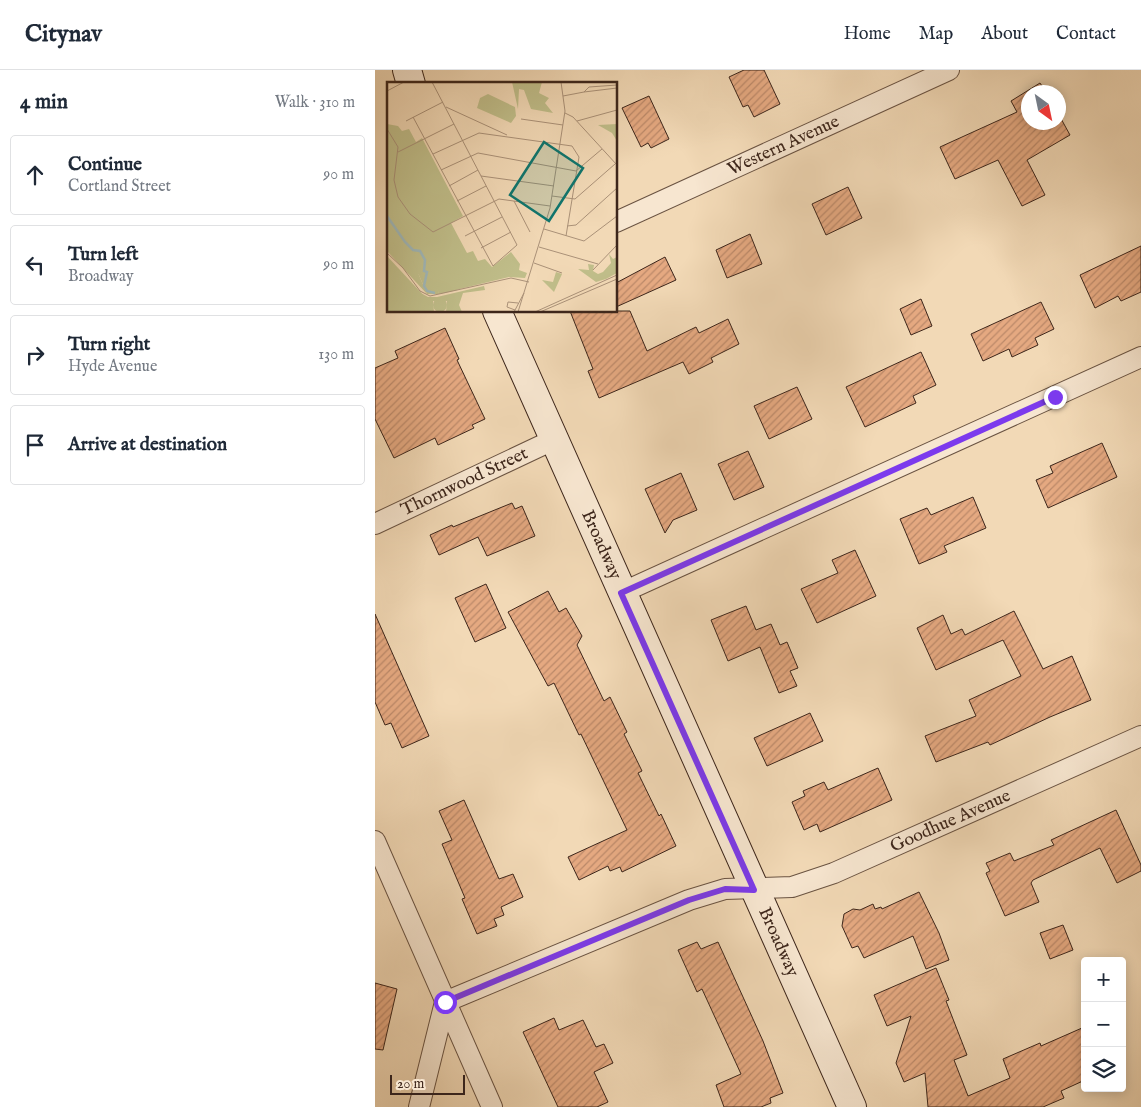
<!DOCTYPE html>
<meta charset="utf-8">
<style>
:root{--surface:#fff;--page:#f6f6f7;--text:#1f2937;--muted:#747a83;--line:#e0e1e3}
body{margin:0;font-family:"IM FELL English",serif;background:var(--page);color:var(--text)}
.controls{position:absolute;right:15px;bottom:15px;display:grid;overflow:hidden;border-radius:5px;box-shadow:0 2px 12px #0003}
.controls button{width:45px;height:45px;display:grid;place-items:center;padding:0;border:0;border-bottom:1px solid var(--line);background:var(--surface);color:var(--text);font:25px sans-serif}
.compass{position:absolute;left:646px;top:15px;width:45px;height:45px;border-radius:50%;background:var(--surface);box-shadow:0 2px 12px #0003;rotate:147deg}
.scale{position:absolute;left:15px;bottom:12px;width:75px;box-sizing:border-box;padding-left:5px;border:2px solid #3d261b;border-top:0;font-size:14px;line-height:18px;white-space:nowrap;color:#3d261b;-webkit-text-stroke:4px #f7e6d0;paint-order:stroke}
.stop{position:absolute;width:15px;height:15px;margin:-11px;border:4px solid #7c3aed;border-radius:50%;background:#fff}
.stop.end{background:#7c3aed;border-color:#fff;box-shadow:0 1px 5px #0008}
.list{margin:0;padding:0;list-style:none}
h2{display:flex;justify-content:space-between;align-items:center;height:65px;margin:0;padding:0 20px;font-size:21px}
h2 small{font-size:16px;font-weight:400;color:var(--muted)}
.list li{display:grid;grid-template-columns:32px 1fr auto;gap:15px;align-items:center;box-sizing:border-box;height:80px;margin:0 10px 10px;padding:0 10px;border:1px solid var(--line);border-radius:5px}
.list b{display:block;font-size:19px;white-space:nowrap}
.list p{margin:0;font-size:16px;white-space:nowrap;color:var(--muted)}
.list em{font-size:16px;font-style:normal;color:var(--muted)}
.icon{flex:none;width:28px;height:28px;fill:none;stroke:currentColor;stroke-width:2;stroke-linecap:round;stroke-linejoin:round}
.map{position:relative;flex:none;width:766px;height:1037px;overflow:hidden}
header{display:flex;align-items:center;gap:30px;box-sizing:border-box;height:70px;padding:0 25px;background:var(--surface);border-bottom:1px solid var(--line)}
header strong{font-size:24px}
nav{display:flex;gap:28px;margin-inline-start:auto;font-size:18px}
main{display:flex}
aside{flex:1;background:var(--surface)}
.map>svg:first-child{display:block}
</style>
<header>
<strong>Citynav</strong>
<nav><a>Home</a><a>Map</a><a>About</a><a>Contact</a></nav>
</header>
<main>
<aside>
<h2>4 min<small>Walk · 310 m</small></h2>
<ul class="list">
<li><svg class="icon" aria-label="ahead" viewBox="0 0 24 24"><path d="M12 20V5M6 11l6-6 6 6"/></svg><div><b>Continue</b><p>Cortland Street</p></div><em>90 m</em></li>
<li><svg class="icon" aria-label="left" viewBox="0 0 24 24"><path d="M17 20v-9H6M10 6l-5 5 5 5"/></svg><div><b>Turn left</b><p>Broadway</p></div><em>90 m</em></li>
<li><svg class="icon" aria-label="right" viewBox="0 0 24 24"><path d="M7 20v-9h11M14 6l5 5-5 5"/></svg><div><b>Turn right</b><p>Hyde Avenue</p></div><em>130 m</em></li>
<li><svg class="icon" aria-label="arrive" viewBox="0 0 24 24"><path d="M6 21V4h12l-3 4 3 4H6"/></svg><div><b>Arrive at destination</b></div></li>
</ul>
</aside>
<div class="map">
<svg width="766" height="1037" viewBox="0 0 766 1037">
<defs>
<pattern id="building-hatch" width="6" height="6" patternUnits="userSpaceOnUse" patternTransform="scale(1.25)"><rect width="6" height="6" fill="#e5a981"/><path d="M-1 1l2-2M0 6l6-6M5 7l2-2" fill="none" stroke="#bb8969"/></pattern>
</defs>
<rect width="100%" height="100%" fill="#f2d9b6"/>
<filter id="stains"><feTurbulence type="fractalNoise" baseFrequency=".004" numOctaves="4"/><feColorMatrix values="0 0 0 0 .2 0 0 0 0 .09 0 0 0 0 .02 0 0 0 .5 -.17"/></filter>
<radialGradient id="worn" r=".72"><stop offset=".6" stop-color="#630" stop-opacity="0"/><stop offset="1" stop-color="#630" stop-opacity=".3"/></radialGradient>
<g fill="url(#building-hatch)" stroke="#3d261b">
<path d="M369,0H389L405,34L379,47L373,35L368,37L354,7Z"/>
<path d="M665,13L671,22H654V52H684V45L695,65L652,90L670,125L647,136L623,90L580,109L565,77L642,42L636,31Z"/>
<path d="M274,26L294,69L276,78L273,73L266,77L247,38Z"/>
<path d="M473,117L487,148L451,165L437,134Z"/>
<path d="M375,164L387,194L352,208L341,180Z"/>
<path d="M766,176V222L746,231L743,226L720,238L705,205Z"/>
<path d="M290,187L301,210L241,237V213Z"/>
<path d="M546,229L557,256L536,265L525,239Z"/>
<path d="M666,232L679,259L660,268L663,275L637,287L634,279L608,291L596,264Z"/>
<path d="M195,241H255L272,281L321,257L324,263L353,249L364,274L336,288L338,292L314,304L308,292L224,328L213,301L218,299Z"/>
<path d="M70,258L84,289L82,290L110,349L97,355L99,358L63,375L60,368L19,388L0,349V298L23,288L20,281Z"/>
<path d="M546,282L561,315L538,326L541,333L490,357L471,317Z"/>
<path d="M422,317L437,349L394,369L379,336Z"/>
<path d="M727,373L742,407L673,438L661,410L678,403L675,396Z"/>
<path d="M373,381L389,417L359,430L343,394Z"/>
<path d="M306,403L322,440L298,450L290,463L270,419Z"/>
<path d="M598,427L611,458L569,476L572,482L544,494L525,449L552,438L556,445Z"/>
<path d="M137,433L140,439L147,436L160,466L112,486L103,467L64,485L55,465L77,455L78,457Z"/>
<path d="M480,480L501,526L442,553L426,519L463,503L457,490Z"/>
<path d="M111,514L131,558L100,572L80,528Z"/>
<path d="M173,521L184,542L191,538L207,566L202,575L229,631L235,627L252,662L249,664L267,701L263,703L284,746L286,744L301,776L247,802L245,797L235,801L233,796L204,810L193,787L252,760L206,664L204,665L179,613L173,616L133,542Z"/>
<path d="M371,536L381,560L396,554L405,575L412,572L423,598L415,601L422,616L404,623L385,577L353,591L336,550Z"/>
<path d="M639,541L668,599L697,586L716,630L675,647L615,675L613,672L561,692L550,666L601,646L594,630L646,606L628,570L561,600L542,558L568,545L576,564L587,559L590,565Z"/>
<path d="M0,544L54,666L27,678L16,653L10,655L0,632Z"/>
<path d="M435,643L448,671L392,696L379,668Z"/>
<path d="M503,698L517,730L445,762L442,754L429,760L417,732L430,726L428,721L449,712L453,720Z"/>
<path d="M89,730L124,809L138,804L148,827L126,837L129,845L119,849L122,856L102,864L87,829L90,828L67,774L77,770L64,741Z"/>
<path d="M741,740L766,795V801L742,813L725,778L658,810L656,813L664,832L630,846L611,803L615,801L611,793L635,783L639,791L679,775L676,770Z"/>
<path d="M544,822L564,863L574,890L551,899L538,866L489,888L483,876L477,878L467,856L469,844L478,839L485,840L498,834L500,839L506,837L507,839Z"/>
<path d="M688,855L698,880L675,889L665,863Z"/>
<path d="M322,872L326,879L343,872L388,971L408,1023L395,1028L396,1033L386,1037H349L341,1015L366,1004L327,919L322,922L303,880Z"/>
<path d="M561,898L574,930L571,931L592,985L579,990L593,1026L635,1008L628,989L665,973L666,976L707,958L710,963V1010L686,1021L689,1028L668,1037H553L550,1003L529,1012L521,993L536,946L512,956L499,925Z"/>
<path d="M0,913L22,919L8,980L0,979Z"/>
<path d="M179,948L184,960L208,950L221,977L229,974L238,993L219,1002L233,1032L222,1037H183L148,962Z"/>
</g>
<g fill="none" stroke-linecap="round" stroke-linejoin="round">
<g stroke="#6a5342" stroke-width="22">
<g id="street">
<path id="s1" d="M241,152L574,0"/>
<path id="s2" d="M0,454L178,370"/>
<path d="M246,523L766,287"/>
<path d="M0,771L117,1037"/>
<path id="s3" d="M44,1037L70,932L314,830L350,819L417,817L459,803L766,666"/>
</g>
</g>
<g stroke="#3d261b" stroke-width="30">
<g id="secondary">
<path d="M32,0L36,14"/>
<path id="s4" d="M122,241L477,1037"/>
</g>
</g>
<use href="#street" stroke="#f7e6d0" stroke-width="20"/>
<use href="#secondary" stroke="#f7e6d0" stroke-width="28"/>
</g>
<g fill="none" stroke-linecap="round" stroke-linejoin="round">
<path stroke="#7c3aed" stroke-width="6" d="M70,932L314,830L350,819L379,820L246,523L680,327"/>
</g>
<g text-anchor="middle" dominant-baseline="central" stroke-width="5" stroke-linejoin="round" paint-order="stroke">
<g font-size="18" fill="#3d261b" stroke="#f7e6d0">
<text stroke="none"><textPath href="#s1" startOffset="184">Western Avenue</textPath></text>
<text stroke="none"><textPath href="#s2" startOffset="99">Thornwood Street</textPath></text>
<text stroke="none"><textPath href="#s4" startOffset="256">Broadway</textPath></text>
<text stroke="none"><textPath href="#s3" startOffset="649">Goodhue Avenue</textPath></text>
<text stroke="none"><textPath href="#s4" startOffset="691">Broadway</textPath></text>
</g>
</g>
<g transform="translate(12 12)">
<rect width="230" height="230" fill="#f2d9b6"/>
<path d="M101,12L128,25L129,34L124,41L90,26L93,16ZM0,42L11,44L15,49L22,47L29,60L35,56L76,134L64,141L80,171L86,169L91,179L98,177L105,185L124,170L133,182L132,188L140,191L138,196L122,195L56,211L0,168Z" fill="#c0be8a"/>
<path d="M125,0H155L152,11L162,16L158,21L166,31L144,27L137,8L132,7L131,27ZM230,42V59L225,51L211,43ZM5,110L12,123L10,129L19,141L33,153L35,151L47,165H56L59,169H52L48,175L50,181H70L79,189L76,193L62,191L56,194L61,204L71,208L52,212L38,173L21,157L11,139L0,131V112ZM0,151L4,152L7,163L17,166L26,179L40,212L0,169ZM222,172L226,177L230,175V191L219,197L209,200L191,187L202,188L201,182L207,183L206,189L211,192L216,190L224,181ZM169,190L175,192L167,210L155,198L166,200ZM97,204L98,208L76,211L72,223L75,230H59L60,219H46L47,230H17L30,209L41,215H50Z" fill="#c0be8a"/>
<path d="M0,131L11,139L22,157L34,163L42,178L41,187L47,191L52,212H40L26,179L21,178L17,166L4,160V152L0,151ZM46 223a7 7 0 1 1 14 0a7 7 0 1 1-14 0Z" fill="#c0be8a"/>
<path d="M0,174L38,215L43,221L40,230H0Z" fill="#c0be8a"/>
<path fill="none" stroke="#9fb7b8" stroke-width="2.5" d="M0,134L18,160L26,168L33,169L38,178L37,189L40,190L37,204L40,209L48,211"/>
<path fill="none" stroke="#aa9178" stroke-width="1" d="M230,3L202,5L197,10L230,6M0,9L17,0M176,14L197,10M59,25L120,53M178,31L186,35L230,83M26,35L106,184L130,163L45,0M134,37L176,43M19,39L56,20M190,39L230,28M0,47L11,65L7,98L11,115L23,132L46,150L112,117L163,124M11,70L67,42M46,72L92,51L185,64L192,75L179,154M54,88L91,71L189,89L215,67M94,94L167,104M62,104L91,88M165,114L188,117L228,82M70,119L99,104M127,119L143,150M180,144L189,143L230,106M157,147L197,159L230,134M78,154L115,135M152,165L211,182M94,166L124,150M0,171L16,186L33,209L43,214L124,196L142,200M147,181L175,191M206,188L230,163M128,228L120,225L121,220L131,221M127,230L137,211M131,230L163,126L178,29L174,0M148,230L230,193M153,230L230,197"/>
<path fill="#0f766e" fill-opacity="0.15" stroke="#0f766e" stroke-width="2.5" d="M157,60L196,86L162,139L123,113Z"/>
<rect width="230" height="230" fill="none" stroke="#3d261b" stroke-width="2.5"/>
</g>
<rect width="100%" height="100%" filter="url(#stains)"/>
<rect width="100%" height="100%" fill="url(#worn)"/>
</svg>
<div class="controls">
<button>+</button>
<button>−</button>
<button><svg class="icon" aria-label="layers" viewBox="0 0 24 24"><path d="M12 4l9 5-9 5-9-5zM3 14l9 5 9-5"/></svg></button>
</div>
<svg class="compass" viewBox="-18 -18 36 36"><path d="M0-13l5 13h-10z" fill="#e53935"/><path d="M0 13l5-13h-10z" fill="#747a83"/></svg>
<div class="scale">20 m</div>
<div class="stop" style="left:70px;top:932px"></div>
<div class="stop end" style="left:680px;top:327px"></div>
</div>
</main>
